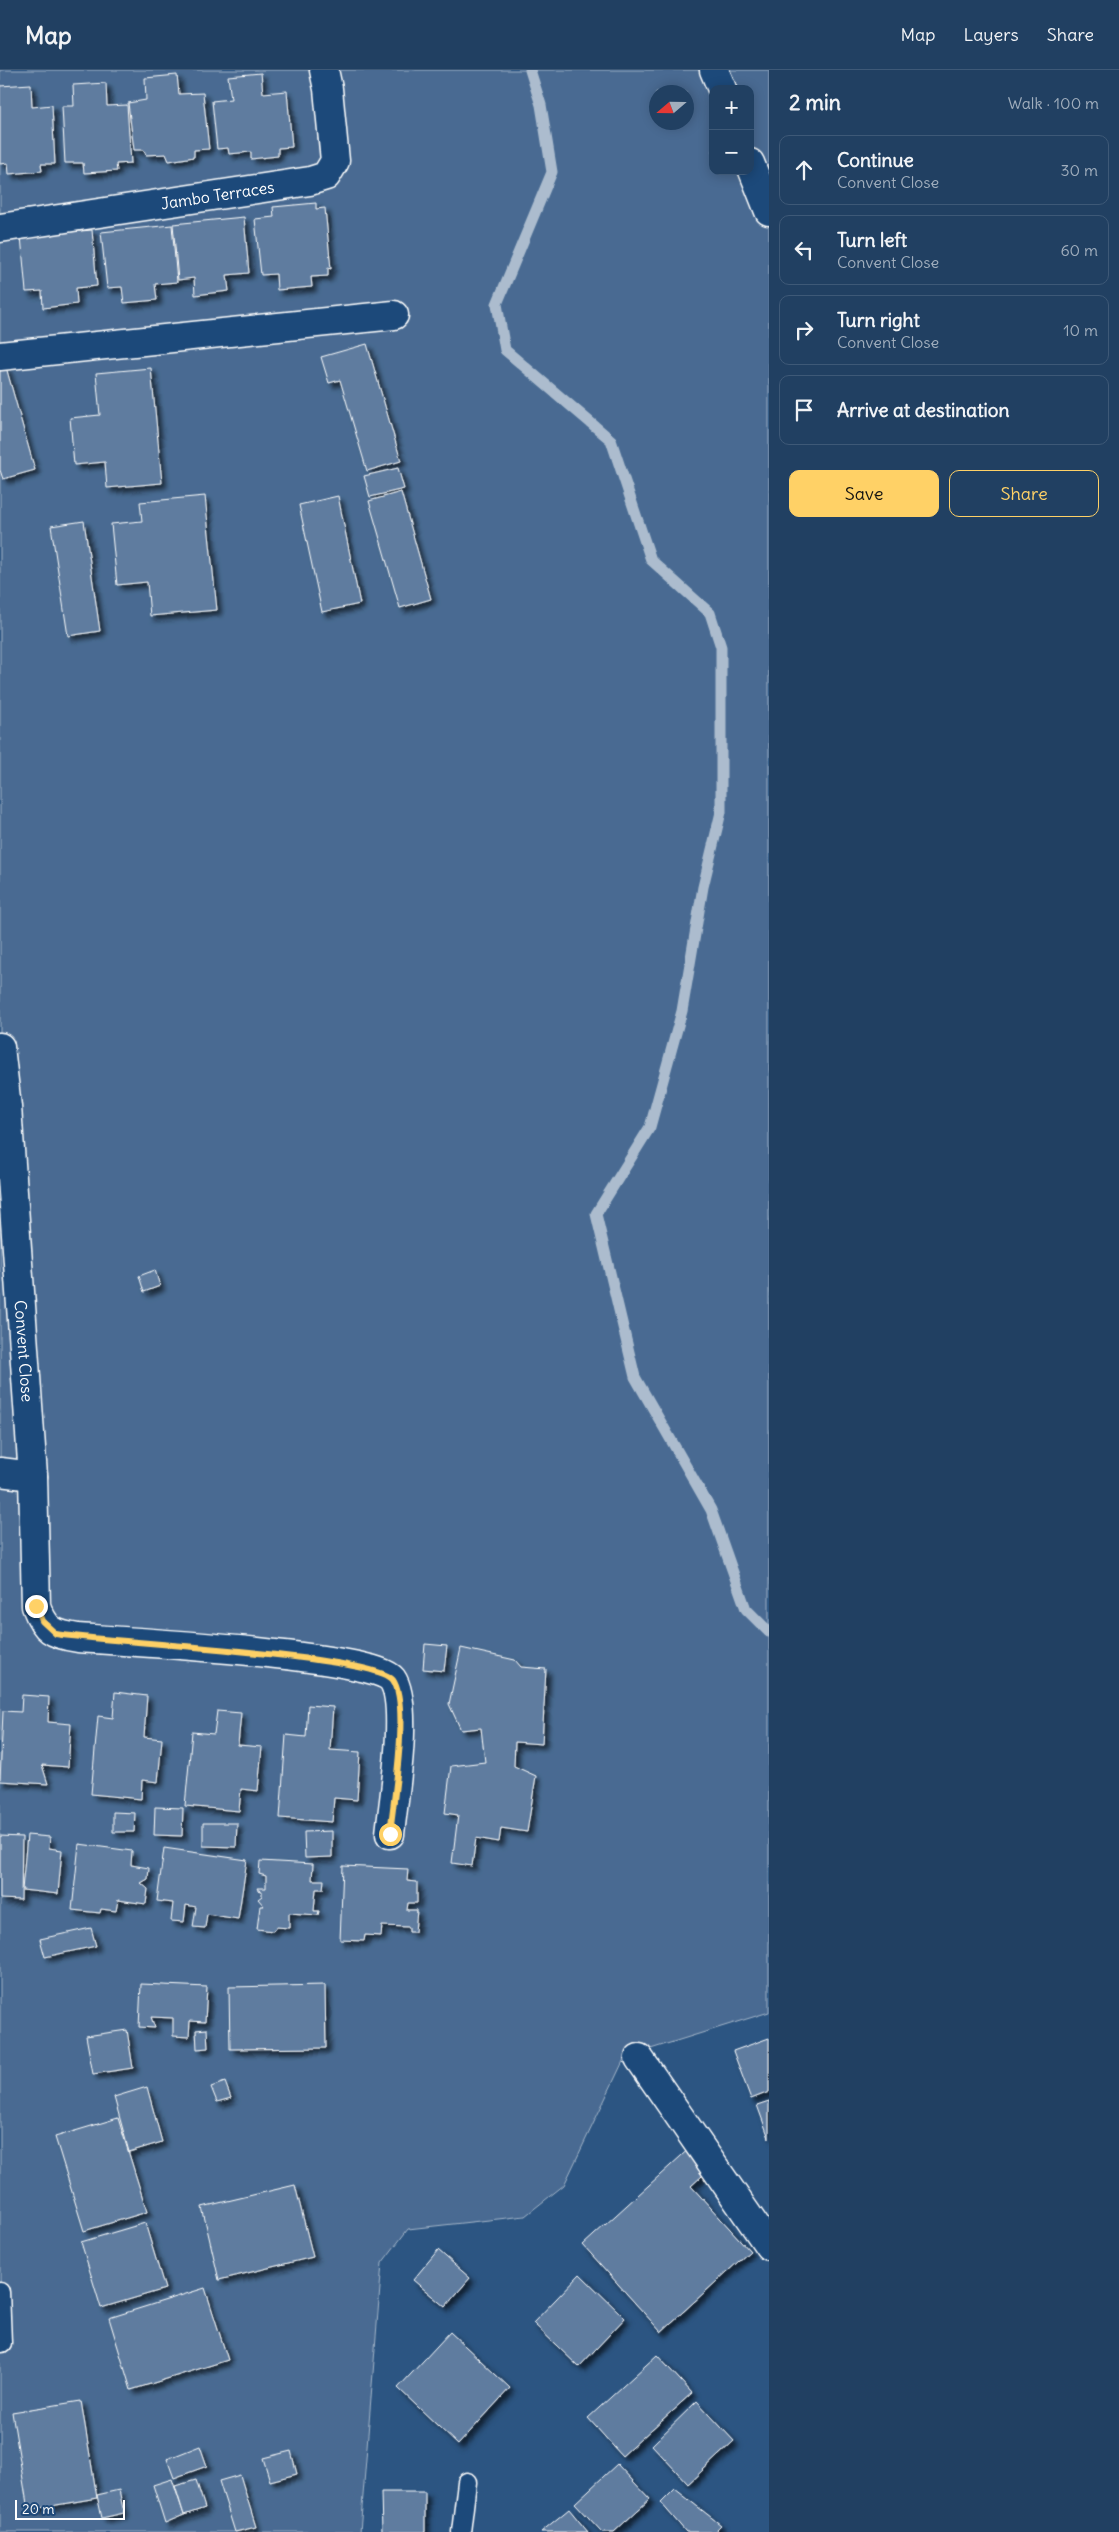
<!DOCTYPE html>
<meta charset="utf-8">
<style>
:root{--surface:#214062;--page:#294768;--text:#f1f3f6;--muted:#a2afbe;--line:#3e5977;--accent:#ffd166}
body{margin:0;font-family:Delius,sans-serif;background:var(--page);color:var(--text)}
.controls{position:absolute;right:15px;top:15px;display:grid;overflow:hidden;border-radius:10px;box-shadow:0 2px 12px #0003}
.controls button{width:45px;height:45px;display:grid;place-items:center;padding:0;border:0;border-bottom:1px solid var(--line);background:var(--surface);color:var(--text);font:25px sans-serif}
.compass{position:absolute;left:649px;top:15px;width:45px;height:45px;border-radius:50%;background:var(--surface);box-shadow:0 2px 12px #0003;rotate:250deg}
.scale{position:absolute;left:15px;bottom:12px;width:110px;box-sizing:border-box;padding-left:5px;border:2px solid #fff;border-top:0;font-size:14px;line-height:18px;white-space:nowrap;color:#fff;-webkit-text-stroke:4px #1f4a7a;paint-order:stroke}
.stop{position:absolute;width:15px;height:15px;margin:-11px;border:4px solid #ffd166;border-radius:50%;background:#fff}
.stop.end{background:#ffd166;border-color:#fff;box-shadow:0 1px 5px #0008}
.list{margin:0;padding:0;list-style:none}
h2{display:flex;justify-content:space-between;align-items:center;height:65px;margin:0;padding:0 20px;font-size:21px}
h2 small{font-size:16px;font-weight:400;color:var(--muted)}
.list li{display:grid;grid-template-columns:32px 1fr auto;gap:15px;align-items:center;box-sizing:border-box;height:70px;margin:0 10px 10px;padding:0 10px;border:1px solid var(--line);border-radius:10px}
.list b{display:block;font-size:19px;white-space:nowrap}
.list p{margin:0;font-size:16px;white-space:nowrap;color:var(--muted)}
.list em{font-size:16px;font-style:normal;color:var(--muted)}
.actions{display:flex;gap:10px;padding:15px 20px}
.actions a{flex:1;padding:11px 0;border:1px solid var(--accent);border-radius:10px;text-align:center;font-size:18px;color:var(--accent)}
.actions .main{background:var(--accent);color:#111}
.icon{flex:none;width:28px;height:28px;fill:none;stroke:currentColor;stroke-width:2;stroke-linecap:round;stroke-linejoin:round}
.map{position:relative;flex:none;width:769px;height:2462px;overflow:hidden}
header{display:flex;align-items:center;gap:30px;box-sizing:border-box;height:70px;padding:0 25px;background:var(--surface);border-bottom:1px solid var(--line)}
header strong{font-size:24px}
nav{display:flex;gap:28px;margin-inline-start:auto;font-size:18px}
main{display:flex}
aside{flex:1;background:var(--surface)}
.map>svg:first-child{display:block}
</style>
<header>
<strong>Map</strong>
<nav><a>Map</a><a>Layers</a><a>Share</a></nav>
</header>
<main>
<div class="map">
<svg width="769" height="2462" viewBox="0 0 769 2462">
<defs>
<filter id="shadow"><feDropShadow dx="4.5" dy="4.5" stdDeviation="2.5" flood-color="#0009"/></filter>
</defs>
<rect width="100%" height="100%" fill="#2c5582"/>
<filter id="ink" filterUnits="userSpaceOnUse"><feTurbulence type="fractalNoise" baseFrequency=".02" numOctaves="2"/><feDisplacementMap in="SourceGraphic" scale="10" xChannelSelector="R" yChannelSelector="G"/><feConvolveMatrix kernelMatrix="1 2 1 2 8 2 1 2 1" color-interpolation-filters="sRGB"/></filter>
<g filter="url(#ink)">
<path fill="#486b92" stroke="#a4b5c8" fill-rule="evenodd" d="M0,0H769V1942L625,1987L564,2115L525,2146L408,2159L382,2193L360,2462H0ZM713,19H750V101H713ZM656,22H686V52H656Z"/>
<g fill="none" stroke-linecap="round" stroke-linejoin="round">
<path stroke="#acbcce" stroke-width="11" d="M530,0L541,35L552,102L497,234L505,280L611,370L651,490L710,543L721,577V742L703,817L682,941L650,1057L596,1144L635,1307L711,1440L746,1539L769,1562"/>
</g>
<g fill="#5e7c9f" stroke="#fff" filter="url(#shadow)">
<path d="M261,3L263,23L287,21L292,77L278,78V86L251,89V82L229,84L228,78L217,79L212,31L231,29L228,6Z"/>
<path d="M177,5L179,24L203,23L209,79L194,80V87L169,91L166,84L146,85L144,80H134L128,33L146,30L145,8Z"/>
<path d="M106,13L107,36L127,35L131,93L116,94L117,101L84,103L83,93H65L62,36H74L73,15Z"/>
<path d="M31,14L32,37L52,35L55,94H41L42,101L9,104L8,93L0,94V16Z"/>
<path d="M316,133V139L325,138L331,199L328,198V206L311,207L312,217L277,220L276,204L261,205L255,149L274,147L273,137Z"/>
<path d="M244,147L249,203L227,205L229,221L195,225L194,208L178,210L173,154Z"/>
<path d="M172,155L177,212L155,214L157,230L124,233L122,217L107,218L101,162Z"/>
<path d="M92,160L97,216L76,218L77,234L43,238L42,221L26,222L21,166Z"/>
<path d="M367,274L401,391L367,401L340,310L329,313L321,287Z"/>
<path d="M6,297L35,400L3,409L0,400V299Z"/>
<path d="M151,298L162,413L107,418L105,392L74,395L70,348L100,345L96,303Z"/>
<path d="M398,398L404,419L370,427L364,406Z"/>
<path d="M401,422L431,529L400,538L369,431Z"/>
<path d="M205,426L217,540L150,546L147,512L117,515L111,454L142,451L140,432Z"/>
<path d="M338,426L360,534L322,542L299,435Z"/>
<path d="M84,451L100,561L68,566L51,456Z"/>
<path d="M155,1200L160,1216L144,1222L139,1206Z"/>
<path d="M425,1574L447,1576L444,1601L423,1599Z"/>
<path d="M461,1578L515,1590L521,1597L546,1599L542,1674L515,1672L514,1696L536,1706L527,1762L501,1758L499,1772L476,1768L472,1796L452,1793L458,1745L445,1743L451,1696L485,1692L481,1658L461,1660L449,1634Z"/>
<path d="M115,1622L147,1626L144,1667L162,1669L158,1712L142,1710L141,1729L91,1724L98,1646L113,1648Z"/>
<path d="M22,1625L49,1627L48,1652L71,1654L68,1697L42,1695L48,1714L0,1711L3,1641L21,1642Z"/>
<path d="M308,1635L333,1637L330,1680L360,1682L357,1730L334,1728L332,1752L280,1748L286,1665L306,1667Z"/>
<path d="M217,1641L241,1643L238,1675L262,1677L258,1721L241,1719L239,1741L185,1736L192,1662L214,1664Z"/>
<path d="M155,1737L183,1738L182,1766L154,1765Z"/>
<path d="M113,1742L135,1743L134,1762H113Z"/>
<path d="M203,1753H237L236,1777L203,1776Z"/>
<path d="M332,1761V1787L305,1788L304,1762Z"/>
<path d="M27,1765L50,1767L49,1778L62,1780L58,1824L22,1820Z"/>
<path d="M0,1766L22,1767L21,1830L0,1829Z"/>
<path d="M79,1774L132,1781L131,1795L149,1798L148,1809L141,1813L148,1819L146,1834L118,1830L116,1841L101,1839L100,1843L72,1840Z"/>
<path d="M164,1778L247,1790L238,1849L207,1844L205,1858L193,1857L196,1837L186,1835L184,1852L171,1851L173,1833L157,1831Z"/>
<path d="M260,1791L313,1794L312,1810H324L323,1819H316L314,1841H319L318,1845L289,1843V1858L276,1857L273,1861L257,1859L260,1836H264L258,1829L262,1826V1821L258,1820L257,1818H266V1806L259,1804Z"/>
<path d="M343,1796L408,1799L407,1811L417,1812V1833H408L407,1840H417L415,1862H409V1857L382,1856L381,1866L365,1865L364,1871L340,1870Z"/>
<path d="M91,1858L96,1876L45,1887L40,1869Z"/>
<path d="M141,1914L207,1917L205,1952L190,1951L189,1967L173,1966V1948L151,1947L155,1958L139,1957Z"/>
<path d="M325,1915L326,1978L230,1979L229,1917Z"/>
<path d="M207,1959L208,1978L197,1979L196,1960Z"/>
<path d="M127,1960L133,1998L93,2004L86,1966Z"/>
<path d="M769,1968V2022L751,2029L733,1981Z"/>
<path d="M225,2012L231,2028L217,2032L211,2017Z"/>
<path d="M147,2017L162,2072L129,2082L114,2027Z"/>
<path d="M769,2031V2068L757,2035Z"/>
<path d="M118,2048L147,2142L84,2161L55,2067Z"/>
<path d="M692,2076L712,2097L691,2116L750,2181L661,2262L583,2175Z"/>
<path d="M295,2115L313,2187L219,2210L202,2137Z"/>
<path d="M145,2153L165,2219L101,2238L81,2172Z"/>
<path d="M438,2180L470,2208L445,2237L413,2210Z"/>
<path d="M580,2204L625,2248L579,2297L533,2253Z"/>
<path d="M205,2218L228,2290L131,2320L109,2248Z"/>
<path d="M450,2262L510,2318L458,2375L398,2318Z"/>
<path d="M657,2285L692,2323L622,2386L588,2348Z"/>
<path d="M81,2331L97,2428L28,2440L12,2342Z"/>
<path d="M697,2331L734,2371L688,2414L652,2375Z"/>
<path d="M200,2376L207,2396L174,2408L167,2389Z"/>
<path d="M291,2381L297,2404L270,2411L263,2388Z"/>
<path d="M617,2394L650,2429L614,2462H602L575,2433Z"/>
<path d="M240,2405L256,2457L235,2462L219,2411Z"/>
<path d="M172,2409L184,2445L165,2453L153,2415Z"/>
<path d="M196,2410L205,2438L184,2445L175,2416Z"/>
<path d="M675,2419L721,2455L714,2462H686L661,2433Z"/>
<path d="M119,2420L124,2443L102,2448L97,2425Z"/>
<path d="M381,2422H425V2462H382Z"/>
<path d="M569,2439L588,2462H541Z"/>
</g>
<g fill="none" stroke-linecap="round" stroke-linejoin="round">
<g stroke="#fff" stroke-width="21">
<g id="lane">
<path d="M0,2222L2,2273"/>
<path d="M461,2462L467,2412"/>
</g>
</g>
<g stroke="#fff" stroke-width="31">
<g id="street">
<path d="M714,0L722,19"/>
<path d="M750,93L769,141"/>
<path id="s1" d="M0,158L310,111L326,106L335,91L328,19L324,0"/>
<path d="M0,286L394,245"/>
<path id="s2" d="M0,977L7,1037L33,1406L36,1536C45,1560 52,1564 78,1568C121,1571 374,1585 392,1609C410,1634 393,1732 390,1764"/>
<path d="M0,1402L33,1406"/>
<path d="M639,1988L769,2176"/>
</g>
</g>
<use href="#lane" stroke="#1f4a7a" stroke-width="18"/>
<use href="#street" stroke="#1f4a7a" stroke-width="28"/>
</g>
</g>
<g fill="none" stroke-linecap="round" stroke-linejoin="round" filter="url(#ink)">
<path stroke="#ffd166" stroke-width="6" d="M36,1536L42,1551L56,1564C103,1572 375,1585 393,1610C410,1634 393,1732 390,1764"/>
</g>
<g text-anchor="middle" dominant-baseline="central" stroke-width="4" stroke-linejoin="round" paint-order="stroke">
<g font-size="16" fill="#fff" stroke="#1f4a7a">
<text stroke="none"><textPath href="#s1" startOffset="220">Jambo Terraces</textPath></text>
<text stroke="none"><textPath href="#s2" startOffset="305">Convent Close</textPath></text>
</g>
</g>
</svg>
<div class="controls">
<button>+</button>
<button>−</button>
</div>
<svg class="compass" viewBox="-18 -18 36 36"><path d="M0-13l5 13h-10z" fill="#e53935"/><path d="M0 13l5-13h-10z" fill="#a2afbe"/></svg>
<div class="scale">20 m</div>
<div class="stop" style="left:390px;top:1764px"></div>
<div class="stop end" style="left:36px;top:1536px"></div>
</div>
<aside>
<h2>2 min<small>Walk · 100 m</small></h2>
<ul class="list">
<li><svg class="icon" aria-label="ahead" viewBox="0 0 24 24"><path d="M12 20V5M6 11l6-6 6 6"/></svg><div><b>Continue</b><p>Convent Close</p></div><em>30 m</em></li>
<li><svg class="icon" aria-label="left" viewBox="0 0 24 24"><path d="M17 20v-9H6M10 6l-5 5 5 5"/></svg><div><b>Turn left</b><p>Convent Close</p></div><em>60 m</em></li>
<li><svg class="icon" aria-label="right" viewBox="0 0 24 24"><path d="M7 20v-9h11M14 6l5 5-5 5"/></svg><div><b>Turn right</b><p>Convent Close</p></div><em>10 m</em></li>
<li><svg class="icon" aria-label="arrive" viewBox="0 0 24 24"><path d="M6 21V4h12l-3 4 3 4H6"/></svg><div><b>Arrive at destination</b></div></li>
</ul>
<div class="actions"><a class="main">Save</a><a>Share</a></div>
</aside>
</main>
